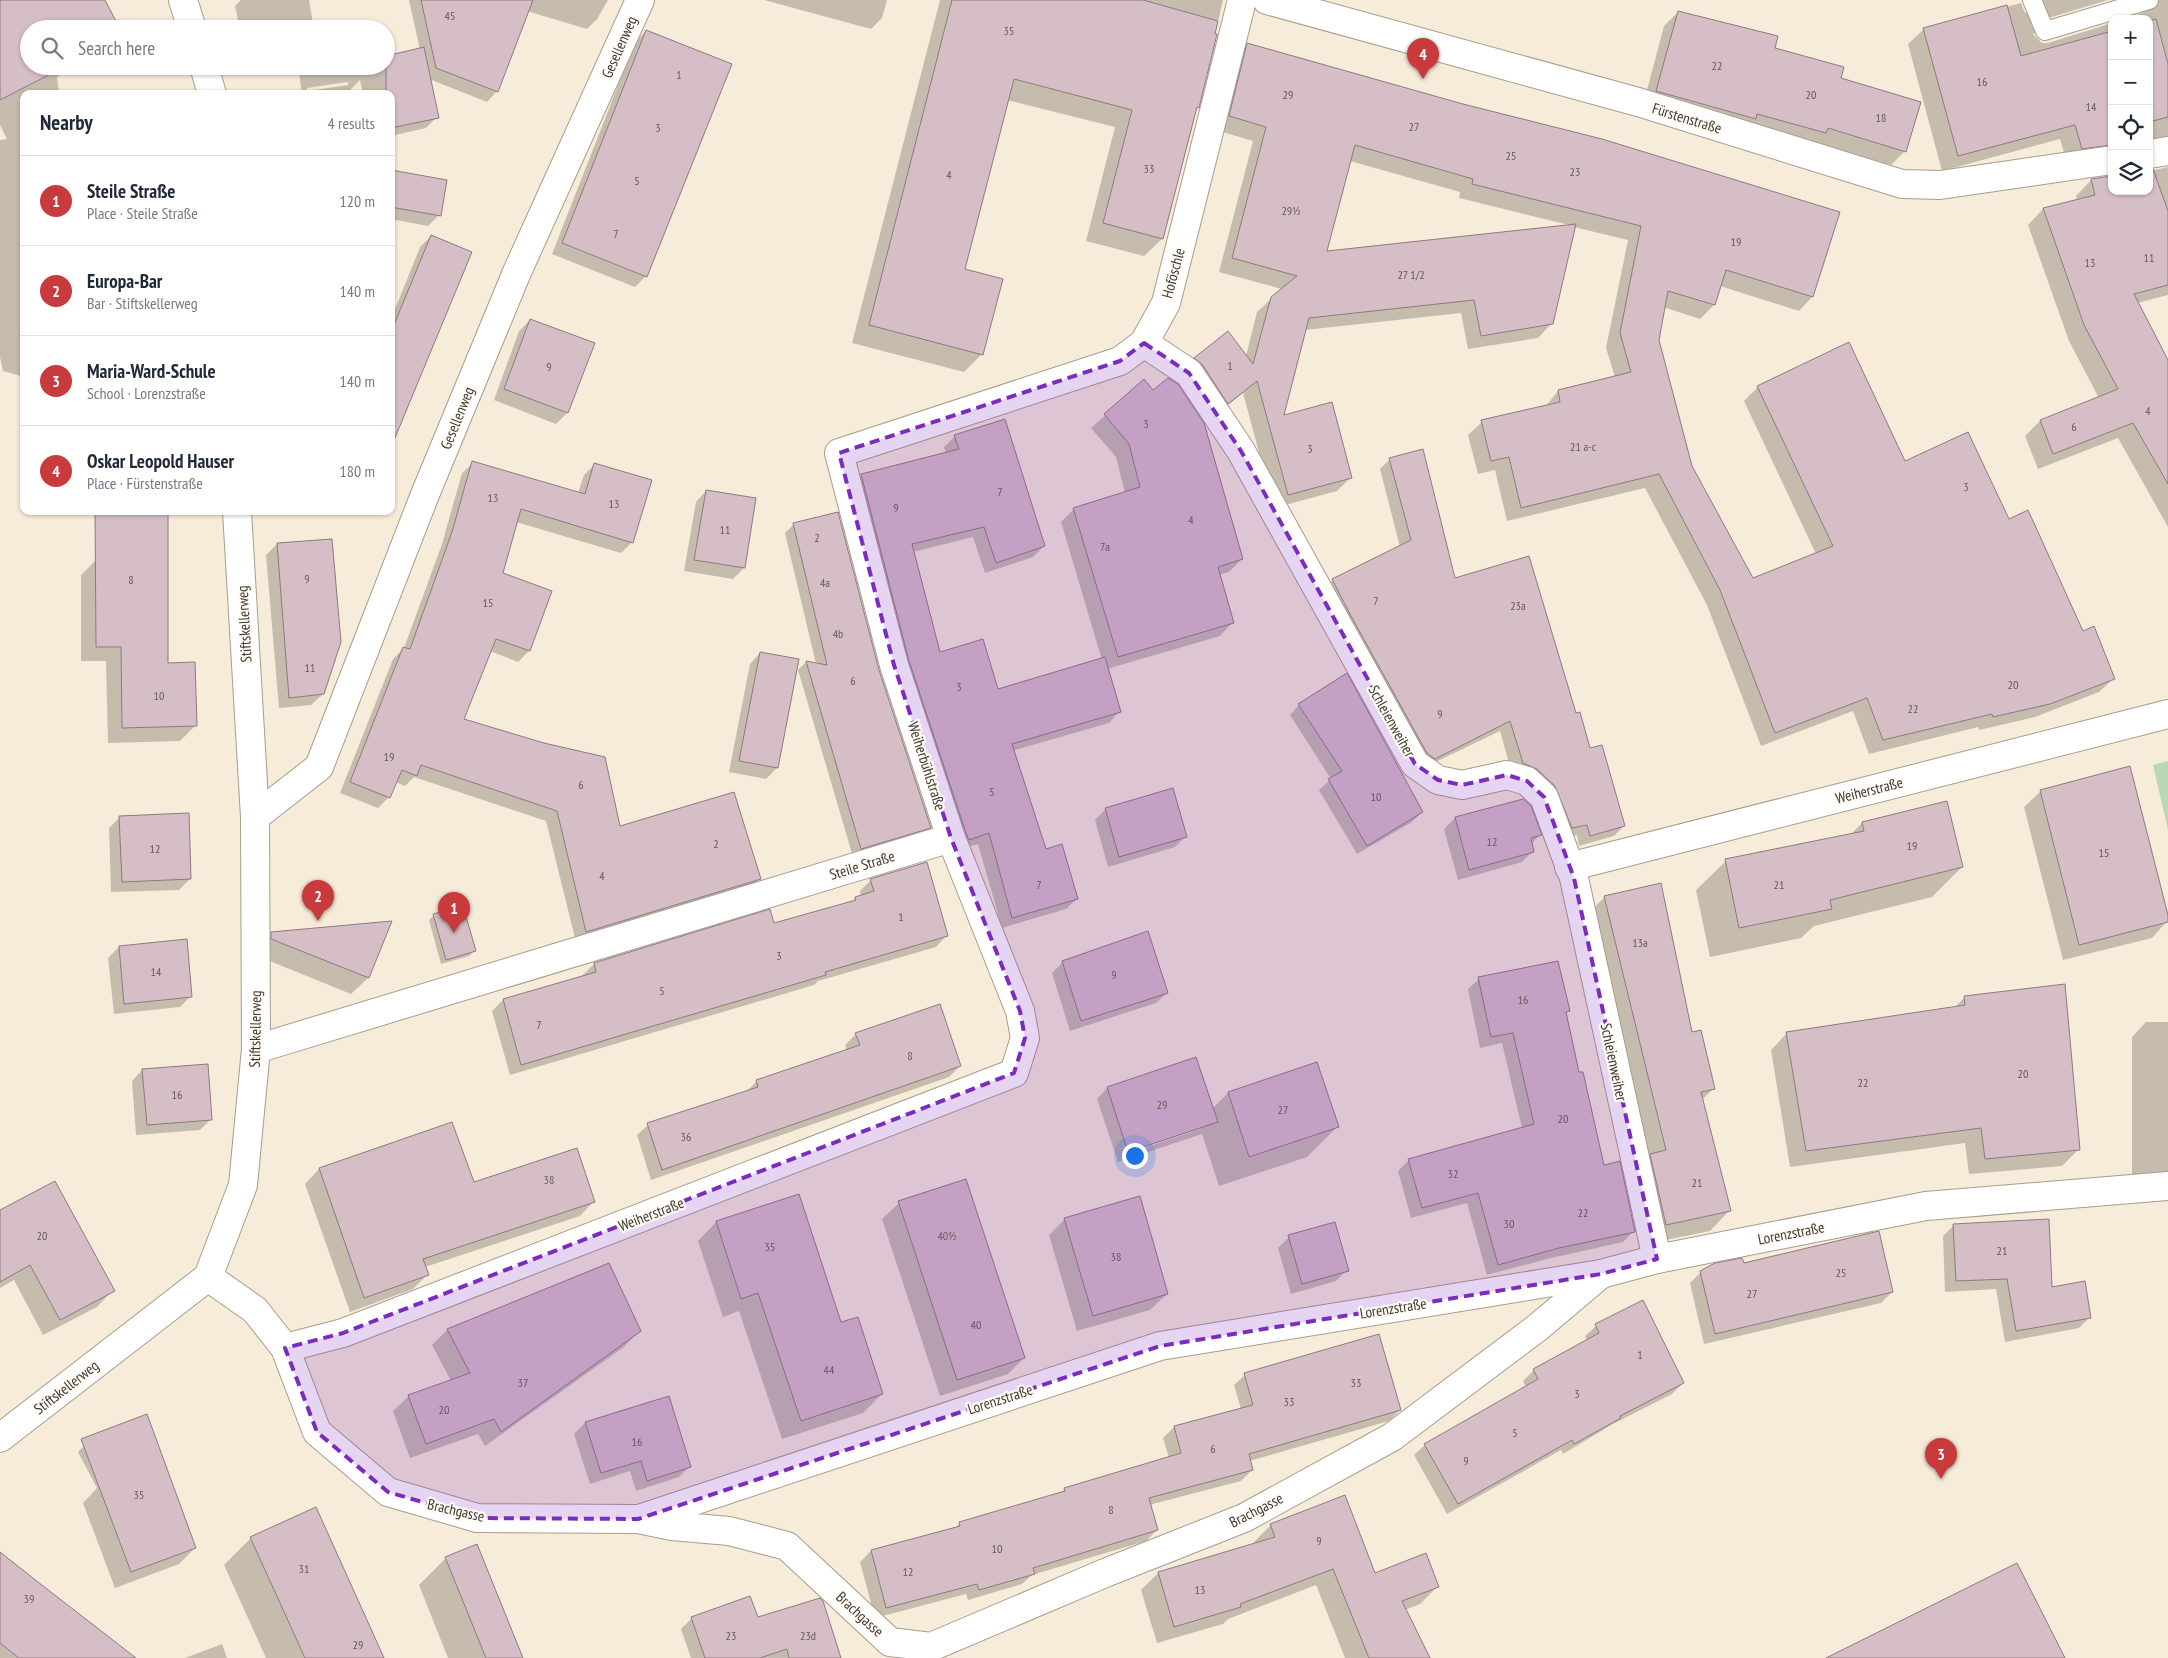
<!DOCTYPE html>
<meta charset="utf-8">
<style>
:root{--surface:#fff;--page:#f6f6f7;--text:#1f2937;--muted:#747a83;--line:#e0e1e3;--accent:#c93a3d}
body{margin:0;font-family:"PT Sans Narrow",sans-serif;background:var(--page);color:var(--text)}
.controls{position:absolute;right:15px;top:15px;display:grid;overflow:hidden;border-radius:10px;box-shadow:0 1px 4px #0004}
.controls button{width:45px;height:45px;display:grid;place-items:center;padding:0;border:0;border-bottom:1px solid var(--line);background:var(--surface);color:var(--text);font:25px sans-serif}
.you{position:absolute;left:1134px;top:1155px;width:18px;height:18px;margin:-12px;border:4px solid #fff;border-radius:50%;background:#1a73e8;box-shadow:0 0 0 8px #1a73e833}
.badge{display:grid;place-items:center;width:32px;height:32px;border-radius:50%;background:var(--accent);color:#fff;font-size:16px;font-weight:700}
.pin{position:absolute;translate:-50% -41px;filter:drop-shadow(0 1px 2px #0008)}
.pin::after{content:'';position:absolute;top:26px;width:18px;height:15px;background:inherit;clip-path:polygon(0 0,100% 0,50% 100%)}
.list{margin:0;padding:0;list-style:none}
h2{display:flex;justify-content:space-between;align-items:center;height:65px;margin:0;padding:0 20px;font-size:21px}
h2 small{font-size:16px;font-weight:400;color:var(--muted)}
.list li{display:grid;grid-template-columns:32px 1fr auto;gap:15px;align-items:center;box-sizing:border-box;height:90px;padding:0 20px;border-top:1px solid var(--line)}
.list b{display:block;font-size:19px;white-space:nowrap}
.list p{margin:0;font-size:16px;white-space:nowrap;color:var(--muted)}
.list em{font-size:16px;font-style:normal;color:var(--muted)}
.icon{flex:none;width:28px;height:28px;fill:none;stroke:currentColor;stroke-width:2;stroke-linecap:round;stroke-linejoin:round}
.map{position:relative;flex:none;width:2168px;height:1658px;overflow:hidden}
.search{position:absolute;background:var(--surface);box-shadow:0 1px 4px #0004;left:20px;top:20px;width:375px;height:55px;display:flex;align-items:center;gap:12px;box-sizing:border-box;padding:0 18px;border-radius:28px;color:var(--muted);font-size:19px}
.panel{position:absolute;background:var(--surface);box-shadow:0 1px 4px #0004;left:20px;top:90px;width:375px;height:425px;border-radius:10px}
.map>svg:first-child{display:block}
</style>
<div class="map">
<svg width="2168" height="1658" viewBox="0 0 2168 1658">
<rect width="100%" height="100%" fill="#f7ecd9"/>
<path fill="#b9d8b7" d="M2168,761V830L2153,765Z"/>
<g fill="#0003" fill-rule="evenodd">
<path d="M0,0H104L29,29V66H77L57,77L59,94H24V377L3,371L0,357V140L7,139L0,125Z"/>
<path d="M241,0H309L314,29H240L235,6Z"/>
<path d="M409,0H608L597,19L587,29L527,11L497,91L487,102L429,79L437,117L426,128L391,136V94H363L360,80L348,92L302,94L298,66H357V72L364,66H386L420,50ZM348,82V85L307,91V88Z"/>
<path d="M764,0H887L882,18L871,29Z"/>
<path d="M940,0H1223L1198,107L1194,110L1162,239L1144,256L1086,241L1115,127L1007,100L964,270L982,354L964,372L852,343Z"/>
<path d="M2023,0H2108L2045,19V21L2116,0H2168V164L2149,151V19H2128L2144,12L2136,5H2130L2033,34L2042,43H2048L2112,23V172L2067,163L2060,139L1942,171L1908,44L1924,29L2021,3L2025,13H2027Z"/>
<path d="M1678,12L1774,49L1840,79L1905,151L1891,165L1815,142L1811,147L1643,105L1664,26Z"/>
<path d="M646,31V276L635,287L552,254L635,42Z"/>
<path d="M1248,44L1812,297L1799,311L1720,286L1714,305L1700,319L1663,307L1658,340L1691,467L1752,579L1816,554L1744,401L1758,387L1905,463L2008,521L2113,679L2099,692L2035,717L1979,730L1978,727L1869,754L1853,711L1761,746L1707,605L1645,488L1507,521L1495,470L1478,474L1468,435L1482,422L1545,407L1558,391L1615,377L1606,348L1628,240L1574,227L1552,323L1538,338L1468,349L1461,313L1305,330L1282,417L1351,477L1337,491L1274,508L1243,393L1214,416L1181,372L1195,359L1246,356L1257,312L1282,289L1219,272L1253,141L1216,130L1234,58ZM1350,161L1460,192L1459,198L1569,225L1325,253Z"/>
<path d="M247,66H271L248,71Z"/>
<path d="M2168,167V295L2137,303L2168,362V527L2118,438L2038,469L2025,436L2040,421L2099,398L2069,341L2028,225L2043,209L2077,201L2076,196L2091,180L2112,176V191H2149L2151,171Z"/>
<path d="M391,171L439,215L428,226L391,219Z"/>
<path d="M431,236L398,413L391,410V319L420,247Z"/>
<path d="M530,320L593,344L567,413L556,424L494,400L519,331Z"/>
<path d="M1144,381L1242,559L1229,572L1219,575L1233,622L1220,636L1107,669L1119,712L1109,723L1012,751L1045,851L1077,899L1066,909L1002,928L978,844L958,850L851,486L862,476L946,454L944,447L955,436L1044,546L1033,557L985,573L973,537L913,552L939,654L997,690L1102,660L1061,522L1074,509L1125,493L1116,457L1091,428Z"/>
<path d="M1390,459L1454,580L1576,714L1589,750L1624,826L1614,836L1579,846L1577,835L1562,838L1512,774L1500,731L1423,768L1323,590L1333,580L1400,547L1380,469Z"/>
<path d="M473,463L578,493L584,475L595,464L632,542L621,553L516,522L501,574L529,651L518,662L490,651L462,720L620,828L759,879L748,890L576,942L546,821L414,777L405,786L395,782L389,797L378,808L340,793L393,659L404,648L442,544L462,473Z"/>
<path d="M706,491L754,499L744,568L733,579L684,571L696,502Z"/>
<path d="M793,525L930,827L921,836L853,857L798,670L806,662L816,664L785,533Z"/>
<path d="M277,544L323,694L311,705L279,708L266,555Z"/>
<path d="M96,560L195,726L180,741L108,743L106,661H81V575Z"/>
<path d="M760,653L777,768L766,779L729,772L750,664Z"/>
<path d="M1299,705L1422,812L1412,822L1357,854L1319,790L1331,779L1290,715Z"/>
<path d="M2041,791L2168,920L2152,938L2063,960L2024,807Z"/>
<path d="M1522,800L1540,835L1531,844L1533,851L1522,862L1458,880L1444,829L1455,818Z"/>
<path d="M1106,809L1186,836L1175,847L1108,867L1095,820Z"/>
<path d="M120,817L190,879L179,890L111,892L109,828Z"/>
<path d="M1862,823L1962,867L1932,897L1814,926L1801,938L1710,957L1696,890L1726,861L1850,835Z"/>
<path d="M871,880L946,936L936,947L818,981L814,985L510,1075L492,1011L503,1000L584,977L583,975L594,964L773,925L851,903L855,898L861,896L860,891Z"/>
<path d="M1605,897L1691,1034L1714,1088L1702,1100L1729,1211L1710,1231L1646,1244L1585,916Z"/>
<path d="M434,915L474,951L469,956L441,964L429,920Z"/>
<path d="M390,922L368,978L351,994L255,955V949L272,933Z"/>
<path d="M119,947L191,996L180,1007L114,1014L108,958Z"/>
<path d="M1063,962L1167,993L1156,1003L1070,1031L1052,973Z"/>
<path d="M1479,979L1568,1011L1565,1014L1578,1074L1603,1167L1634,1231L1623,1242L1547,1259L1487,1275L1467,1203L1411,1218L1398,1171L1409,1160L1522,1128L1502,1043L1480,1048L1468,989Z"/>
<path d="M1965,997L2078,1150L2062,1166L1969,1174L1965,1143L1790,1167L1771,1050L1787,1033L1954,1008Z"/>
<path d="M2146,1022H2168V1177H2132V1037Z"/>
<path d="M856,1034L960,1066L949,1077L651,1180L637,1135L648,1125L746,1092L757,1081L847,1051L845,1045Z"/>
<path d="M1316,1063L1337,1127L1307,1157L1219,1186L1202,1134L1118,1162L1097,1099L1107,1088L1212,1109L1228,1093ZM1200,1127V1129L1123,1155L1122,1152Z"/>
<path d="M142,1070L211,1119L200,1130L136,1135L132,1081Z"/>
<path d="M451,1124L473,1184L594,1201L580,1216L425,1267L427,1275L413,1289L350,1312L305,1184L319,1169Z"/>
<path d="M899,1203L1024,1358L1008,1374L940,1396L882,1219Z"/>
<path d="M0,1211L113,1290L97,1307L43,1335L14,1280L0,1288Z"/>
<path d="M1065,1219L1167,1294L1150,1310L1077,1331L1049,1235Z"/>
<path d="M716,1222L840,1324L882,1394L863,1413L782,1439L739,1311L723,1317L698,1241Z"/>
<path d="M1954,1225L2051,1288L2090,1317L2079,1328L2005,1342L1996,1289L1945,1292L1943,1236Z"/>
<path d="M1289,1237L1347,1270L1336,1281L1291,1294L1278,1248Z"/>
<path d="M1743,1264L1892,1292L1881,1303L1704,1344L1690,1283L1701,1272Z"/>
<path d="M1642,1302L1683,1383L1672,1394L1613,1424L1563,1454L1561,1450L1447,1514L1414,1455L1425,1445L1526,1387L1523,1381L1534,1370L1587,1341L1585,1336L1596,1326Z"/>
<path d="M447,1330L639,1331L624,1347L485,1446L478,1434L410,1458L393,1411L409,1396L451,1381L432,1345Z"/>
<path d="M1245,1375L1400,1410L1389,1421L1249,1461L1252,1470L1241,1481L1149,1505L1157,1530L1146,1541L1032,1575L1022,1584L968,1600L966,1594L875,1618L860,1562L871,1551L954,1529L960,1523L1060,1494L1065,1489L1169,1458L1163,1438L1174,1427L1241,1409L1234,1385Z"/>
<path d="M585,1423L690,1466L679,1477L636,1491L630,1471L590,1484L574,1434Z"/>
<path d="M94,1436L195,1548L179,1564L115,1588L83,1503L97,1488L78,1452Z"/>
<path d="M1271,1525L1374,1575L1438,1586L1420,1604L1405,1610L1428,1658H1345L1316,1585L1228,1619L1223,1624L1157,1643L1141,1590L1158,1573L1254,1544V1542Z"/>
<path d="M251,1538L383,1658H266L224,1565Z"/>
<path d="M0,1554L122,1658H0Z"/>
<path d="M446,1558L522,1658H448L419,1585Z"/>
<path d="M692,1618L757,1619L839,1658H691L681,1629Z"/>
<path d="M222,1644L227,1658H185Z"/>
</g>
<g fill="#d6bec6" stroke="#8f7980">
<path d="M0,0H105L120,29H29V66H66L0,100Z"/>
<path d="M421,0H533L498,92L436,68Z"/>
<path d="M952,0H1143L1218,21L1215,34H1217L1199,108L1197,107L1163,239L1103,223L1132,110L1014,79L965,269L1003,279L983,355L869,325Z"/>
<path d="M2007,5L2021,56L2112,31V145L2082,149L2075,125L1958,156L1923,28Z"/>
<path d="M1678,11L1778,36L1775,48L1844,67L1841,78L1921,102L1906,152L1828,128L1826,133L1757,114L1756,119L1656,91Z"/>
<path d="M2156,19L2168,64V117L2149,122V21Z"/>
<path d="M646,30L732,64L647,277L562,243Z"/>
<path d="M1247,43L1463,104L1602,139L1840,212L1813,297L1726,270L1715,305L1668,291L1659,340L1692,466L1753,578L1833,546L1757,386L1849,342L1905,461L1968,432L2009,519L2028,510L2083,631L2094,626L2115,679L2050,704L1993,717L1992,714L1883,740L1867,698L1775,733L1720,590L1659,474L1521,508L1509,457L1491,461L1481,420L1560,402L1558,390L1631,372L1620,333L1641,226L1472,184L1473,179L1355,145L1327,251L1576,224L1553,324L1481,336L1474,300L1309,318L1284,415L1332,402L1352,478L1288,495L1257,381L1228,404L1202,364L1194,358L1228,331L1253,364L1271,297L1297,276L1232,258L1266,127L1229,116Z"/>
<path d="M424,47L439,118L391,128V94H386V56Z"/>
<path d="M2149,169H2153L2168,211V285L2134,294L2168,360V484L2133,423L2053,454L2040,420L2118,389L2084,325L2043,208L2095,195L2091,179L2112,176V191H2149Z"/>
<path d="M391,170L447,180L441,216L391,207Z"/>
<path d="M431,235L472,252L392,445L391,332Z"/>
<path d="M530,319L595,343L568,413L504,389Z"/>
<path d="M1168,378L1178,384L1204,423L1243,559L1218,567L1234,623L1118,657L1073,508L1140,487L1129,444L1104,414L1144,379L1153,390Z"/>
<path d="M1005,419L1045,546L996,563L984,527L912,544L940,652L983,639L998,689L1105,657L1121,712L1012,744L1046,849L1062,844L1078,899L1012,918L989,833L969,840L966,833L909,661L861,474L959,449L954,435Z"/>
<path d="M1423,449L1455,578L1529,556L1576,713L1580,712L1590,748L1602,745L1625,826L1590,836L1587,825L1572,828L1555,786L1537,769L1523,763L1510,721L1435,759L1427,753L1351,616L1332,579L1411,540L1389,458Z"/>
<path d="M472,461L585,494L594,463L652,480L633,543L521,509L503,573L552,591L530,651L496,639L464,719L544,743L605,757L620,826L734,792L761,879L586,932L557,811L421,765L417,776L402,770L390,798L350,782L403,647L410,649L452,532Z"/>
<path d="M706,490L756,498L745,568L694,560Z"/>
<path d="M95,511H168V663L195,662L197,726L122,728L121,647H96Z"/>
<path d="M838,512L879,670L931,828L861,849L806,661L827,665L793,523Z"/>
<path d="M332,539L341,642L324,694L289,698L277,543Z"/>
<path d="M760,652L799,659L778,768L739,761Z"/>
<path d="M1347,673L1423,812L1367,846L1328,779L1342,771L1298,704Z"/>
<path d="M2130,766L2168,915V922L2079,945L2040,790Z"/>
<path d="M1173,788L1187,837L1119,857L1105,808Z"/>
<path d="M1523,799L1531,806L1542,835L1531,838L1534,852L1469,870L1455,817Z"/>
<path d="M1947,801L1963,867L1830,900L1832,909L1739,928L1725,859L1864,831L1862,822Z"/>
<path d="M189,813L191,879L122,882L119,816Z"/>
<path d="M927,862L948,936L825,972L826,975L521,1065L503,999L596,972L594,963L770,909L774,923L856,900L855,897L874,891L870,879Z"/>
<path d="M1661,883L1692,1032L1701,1030L1715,1089L1701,1092L1731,1211L1666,1225L1650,1154L1666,1150L1604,896Z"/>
<path d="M463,906L476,951L446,960L433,914Z"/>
<path d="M392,921L369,978L271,939V932Z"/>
<path d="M1148,931L1168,993L1081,1021L1062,961Z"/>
<path d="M187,939L192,997L124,1004L119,946Z"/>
<path d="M1558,961L1570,1011L1566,1012L1579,1072H1583L1604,1165L1620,1161L1635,1232L1559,1248L1498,1265L1478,1193L1422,1208L1408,1159L1534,1124L1513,1033L1491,1037L1478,977Z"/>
<path d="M2065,984L2080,1150L1985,1159L1981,1128L1806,1151L1786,1032L1965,1005L1964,996Z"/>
<path d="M940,1004L961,1066L662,1170L647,1123L758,1087L756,1080L860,1045L855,1033Z"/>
<path d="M1196,1057L1218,1122L1128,1152L1107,1087Z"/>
<path d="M1317,1062L1339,1127L1249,1157L1228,1092Z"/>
<path d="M208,1064L212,1120L147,1125L142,1069Z"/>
<path d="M452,1122L474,1182L577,1148L595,1202L423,1259L429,1275L364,1298L319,1168Z"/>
<path d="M966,1179L1025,1358L957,1380L898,1201Z"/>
<path d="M55,1181L115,1291L60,1320L30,1265L0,1282V1210Z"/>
<path d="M799,1194L841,1322L858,1317L883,1394L801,1421L758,1293L741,1299L716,1221Z"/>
<path d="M1140,1196L1168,1294L1093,1316L1064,1218Z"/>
<path d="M2049,1219L2052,1287L2085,1281L2091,1318L2016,1331L2007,1279L1956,1281L1953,1224Z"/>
<path d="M1335,1222L1349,1271L1302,1284L1288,1235Z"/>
<path d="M1879,1231L1893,1292L1715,1334L1700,1271L1715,1263L1742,1258L1744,1263Z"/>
<path d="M609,1263L641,1331L501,1432L494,1419L426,1444L408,1395L470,1373L447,1329Z"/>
<path d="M1643,1300L1684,1383L1620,1416L1621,1418L1574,1444L1572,1440L1458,1504L1424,1444L1538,1379L1533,1369L1599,1333L1595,1324Z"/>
<path d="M1379,1334L1401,1410L1249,1454L1253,1470L1149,1498L1158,1530L1033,1568L1035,1574L979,1590L977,1584L886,1608L871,1550L960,1526L959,1522L1065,1491L1064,1488L1181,1453L1174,1426L1253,1405L1244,1373Z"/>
<path d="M669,1396L691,1467L647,1481L641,1461L601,1473L585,1422Z"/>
<path d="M147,1414L196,1548L131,1572L81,1439Z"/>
<path d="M1345,1495L1375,1573L1426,1553L1439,1587L1402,1601L1430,1658H1369L1333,1569L1240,1604L1241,1607L1174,1627L1158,1572L1275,1537L1270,1524Z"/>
<path d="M316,1507L371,1629L384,1658H305L250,1537Z"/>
<path d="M477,1544L523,1658H486L445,1557Z"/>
<path d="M0,1552L38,1582L136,1658H19L0,1643Z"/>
<path d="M2017,1563L2065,1658H1826Z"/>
<path d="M750,1596L758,1617L820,1598L823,1601L841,1658H789L787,1649L760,1658H705L691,1617Z"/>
</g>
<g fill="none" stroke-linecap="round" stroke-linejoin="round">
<g stroke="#a79d8a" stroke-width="20">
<path id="service" d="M2032,0L2045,31L2149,0"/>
</g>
<g stroke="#a79d8a" stroke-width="30">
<g id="minor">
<path d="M183,0L192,29"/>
<path d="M1267,0L1638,102L1902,184L1940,185L2112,160"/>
<path d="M204,66L212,94"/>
<path d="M2149,154L2168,151"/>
<path d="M1144,343L1189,373L1241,451L1415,764L1438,780L1462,785L1507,775L1527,781L1544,797L1574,878L1657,1259"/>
<path d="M255,817L319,767L424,497L517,272L640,0"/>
<path d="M1569,867L2168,714"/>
<path d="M256,1049L951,838"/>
<path d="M208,1277L255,1310L285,1348L317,1432L388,1492L477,1518L638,1519L672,1526L729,1531L787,1546L890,1642L931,1647L1105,1573L1244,1518L1392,1437L1537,1328L1601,1274"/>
<path d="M285,1348L343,1333L1014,1073L1025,1038L1020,1011L951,838L894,665L839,453L1120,361L1144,343L1166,303L1242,0"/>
<path d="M0,1438L208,1277L243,1185L256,1049L255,817L237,511"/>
<path d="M639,1519L1160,1346L1601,1274L1657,1259L1926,1206L2168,1186"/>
</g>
</g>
<use href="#service" stroke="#fff" stroke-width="18"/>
<use href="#minor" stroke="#fff" stroke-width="28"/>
</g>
<path fill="#7b2cbf" fill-opacity="0.2" stroke="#7b2cbf" stroke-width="4" stroke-dasharray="10 6" stroke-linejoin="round" d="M1144,343L1189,373L1241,451L1415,764L1438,780L1462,785L1507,775L1527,781L1544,797L1574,878L1657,1259L1601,1274L1160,1346L638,1519L477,1518L388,1492L317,1432L285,1348L343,1333L1014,1073L1025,1038L1020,1011L951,838L894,665L839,453L1120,361Z"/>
<g text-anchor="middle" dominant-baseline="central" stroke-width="4.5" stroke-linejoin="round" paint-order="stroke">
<g font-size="12" fill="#635a56">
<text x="450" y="15">45</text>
<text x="1009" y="30">35</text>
<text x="1717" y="65">22</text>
<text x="679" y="74">1</text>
<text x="1982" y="81">16</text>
<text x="1288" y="94">29</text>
<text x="1811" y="94">20</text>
<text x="2091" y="106">14</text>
<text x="1881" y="117">18</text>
<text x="1414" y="126">27</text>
<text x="658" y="127">3</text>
<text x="1511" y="155">25</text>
<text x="1149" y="168">33</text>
<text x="1575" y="171">23</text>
<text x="949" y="174">4</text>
<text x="637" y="180">5</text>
<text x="1291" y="210">29½</text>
<text x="616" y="233">7</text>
<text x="1736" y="241">19</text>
<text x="2149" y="257">11</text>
<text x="2090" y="262">13</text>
<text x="1411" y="274">27 1/2</text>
<text x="1230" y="365">1</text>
<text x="549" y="366">9</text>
<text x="2148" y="410">4</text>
<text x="1146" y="423">3</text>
<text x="2074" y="426">6</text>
<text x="1583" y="446">21 a-c</text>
<text x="1310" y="448">3</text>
<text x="1966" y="486">3</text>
<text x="1000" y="491">7</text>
<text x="493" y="497">13</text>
<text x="614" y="503">13</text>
<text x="896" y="507">9</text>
<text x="1191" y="519">4</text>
<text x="725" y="529">11</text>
<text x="817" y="537">2</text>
<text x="1105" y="546">7a</text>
<text x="307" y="578">9</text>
<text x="131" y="579">8</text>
<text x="825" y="582">4a</text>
<text x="1376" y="600">7</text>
<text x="488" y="602">15</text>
<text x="1518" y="605">23a</text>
<text x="838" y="633">4b</text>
<text x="310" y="667">11</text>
<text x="853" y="680">6</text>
<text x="2013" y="684">20</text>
<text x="959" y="686">3</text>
<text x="159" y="695">10</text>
<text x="1913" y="708">22</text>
<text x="1440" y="713">9</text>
<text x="389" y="756">19</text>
<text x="581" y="784">6</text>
<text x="992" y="791">5</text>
<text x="1376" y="796">10</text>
<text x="1492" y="841">12</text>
<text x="716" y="843">2</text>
<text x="1912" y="845">19</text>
<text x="155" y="848">12</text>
<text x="2104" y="852">15</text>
<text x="602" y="875">4</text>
<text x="1039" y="884">7</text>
<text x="1779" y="884">21</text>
<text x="901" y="916">1</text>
<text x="1640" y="942">13a</text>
<text x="779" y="955">3</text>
<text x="156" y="971">14</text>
<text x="1114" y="974">9</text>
<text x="662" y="990">5</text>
<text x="1523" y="999">16</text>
<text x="539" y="1024">7</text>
<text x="910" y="1055">8</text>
<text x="2023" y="1073">20</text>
<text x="1863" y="1082">22</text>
<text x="177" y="1094">16</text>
<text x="1162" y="1104">29</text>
<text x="1283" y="1109">27</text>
<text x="1563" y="1118">20</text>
<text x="686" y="1136">36</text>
<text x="1453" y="1173">32</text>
<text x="549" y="1179">38</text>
<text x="1697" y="1182">21</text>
<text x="1583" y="1212">22</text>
<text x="1509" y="1223">30</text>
<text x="42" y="1235">20</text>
<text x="947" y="1235">40½</text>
<text x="770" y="1246">35</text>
<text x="2002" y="1250">21</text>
<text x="1116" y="1256">38</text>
<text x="1841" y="1272">25</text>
<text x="1752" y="1293">27</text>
<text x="976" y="1324">40</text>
<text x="1640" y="1354">1</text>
<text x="829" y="1369">44</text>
<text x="523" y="1382">37</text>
<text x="1356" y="1382">33</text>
<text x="1577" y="1393">3</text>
<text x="1289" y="1401">33</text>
<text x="444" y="1409">20</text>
<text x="1515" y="1432">5</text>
<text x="637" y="1441">16</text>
<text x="1213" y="1448">6</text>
<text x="1466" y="1460">9</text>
<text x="139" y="1494">35</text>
<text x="1111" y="1509">8</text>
<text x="1319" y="1540">9</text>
<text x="997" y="1548">10</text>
<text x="304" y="1568">31</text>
<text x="908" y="1571">12</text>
<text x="1200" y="1589">13</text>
<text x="29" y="1598">39</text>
<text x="731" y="1635">23</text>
<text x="808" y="1635">23d</text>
<text x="358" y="1644">29</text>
</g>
<g font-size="15" fill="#3d3931" stroke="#fffaf3">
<text transform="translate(619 47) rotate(-66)">Gesellenweg</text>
<text transform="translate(1687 118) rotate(17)">Fürstenstraße</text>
<text transform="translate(1173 273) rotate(-75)">Hoföschle</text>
<text transform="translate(457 418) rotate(-68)">Gesellenweg</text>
<text transform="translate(244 624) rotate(-93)">Stiftskellerweg</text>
<text transform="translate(1392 721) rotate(61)">Schleienweiher</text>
<text transform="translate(927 766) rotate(72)">Weiherbühlstraße</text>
<text transform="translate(1869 790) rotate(-14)">Weiherstraße</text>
<text transform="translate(862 865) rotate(-17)">Steile Straße</text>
<text transform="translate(255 1029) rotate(-89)">Stiftskellerweg</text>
<text transform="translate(1614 1062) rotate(78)">Schleienweiher</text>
<text transform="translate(651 1214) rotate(-21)">Weiherstraße</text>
<text transform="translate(1791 1233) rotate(-11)">Lorenzstraße</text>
<text transform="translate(1393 1308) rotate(-9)">Lorenzstraße</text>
<text transform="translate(66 1387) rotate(-38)">Stiftskellerweg</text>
<text transform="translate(1000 1399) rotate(-18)">Lorenzstraße</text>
<text transform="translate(456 1510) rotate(13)">Brachgasse</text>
<text transform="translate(1256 1510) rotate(-27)">Brachgasse</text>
<text transform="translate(860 1614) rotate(43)">Brachgasse</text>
</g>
</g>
</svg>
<div class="controls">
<button>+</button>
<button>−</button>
<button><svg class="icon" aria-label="locate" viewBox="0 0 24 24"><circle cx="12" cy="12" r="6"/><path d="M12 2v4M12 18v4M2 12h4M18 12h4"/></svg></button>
<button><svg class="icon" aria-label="layers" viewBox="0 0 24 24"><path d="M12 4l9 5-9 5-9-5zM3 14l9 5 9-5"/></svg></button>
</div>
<div class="you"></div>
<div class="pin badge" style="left:454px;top:933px">1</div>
<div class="pin badge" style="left:318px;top:921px">2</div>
<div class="pin badge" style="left:1941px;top:1479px">3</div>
<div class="pin badge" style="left:1423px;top:79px">4</div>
<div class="search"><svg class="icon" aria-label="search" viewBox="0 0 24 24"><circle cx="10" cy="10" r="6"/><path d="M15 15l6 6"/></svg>Search here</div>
<section class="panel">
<h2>Nearby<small>4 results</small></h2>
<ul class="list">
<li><span class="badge">1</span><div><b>Steile Straße</b><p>Place · Steile Straße</p></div><em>120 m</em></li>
<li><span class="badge">2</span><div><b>Europa-Bar</b><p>Bar · Stiftskellerweg</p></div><em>140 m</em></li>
<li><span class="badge">3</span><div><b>Maria-Ward-Schule</b><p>School · Lorenzstraße</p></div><em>140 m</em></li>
<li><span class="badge">4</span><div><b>Oskar Leopold Hauser</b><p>Place · Fürstenstraße</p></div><em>180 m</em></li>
</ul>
</section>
</div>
